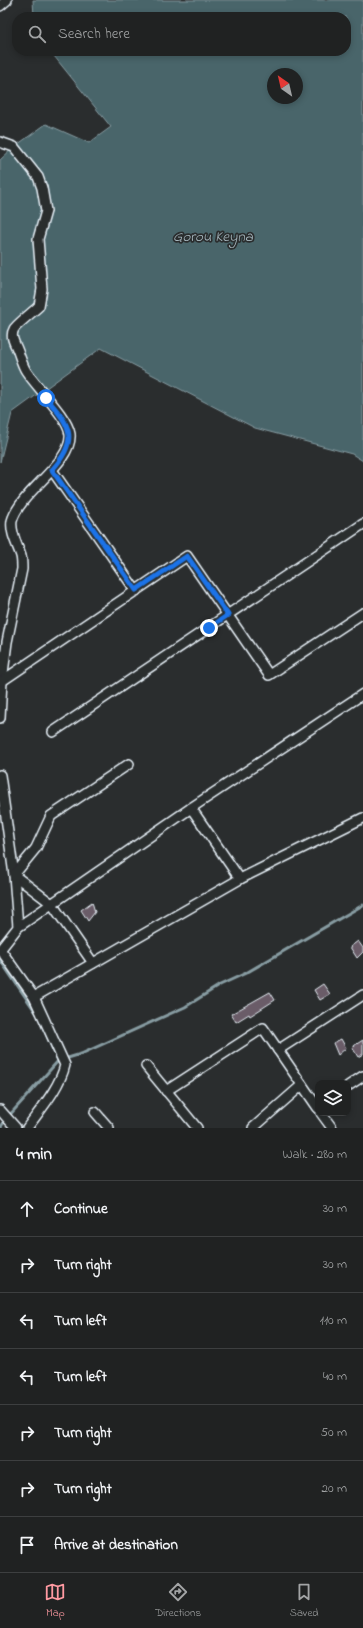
<!DOCTYPE html>
<meta charset="utf-8">
<style>
:root{--surface:#202222;--page:#2d2f2f;--text:#f1f3f6;--muted:#a2a4a5;--line:#3d3f40;--accent:#ff9aa2}
body{margin:0;font-family:"Indie Flower",sans-serif;background:var(--page);color:var(--text)}
.controls{position:absolute;right:12px;bottom:12px;display:grid;overflow:hidden;border-radius:8px;box-shadow:0 2px 6px #0003}
.controls button{width:36px;height:36px;display:grid;place-items:center;padding:0;border:0;border-bottom:1px solid var(--line);background:var(--surface);color:var(--text);font:20px sans-serif}
.compass{position:absolute;left:267px;top:68px;width:36px;height:36px;border-radius:50%;background:var(--surface);box-shadow:0 2px 6px #0003;rotate:326deg}
.stop{position:absolute;width:12px;height:12px;margin:-9px;border:3px solid #1a73e8;border-radius:50%;background:#fff}
.stop.end{background:#1a73e8;border-color:#fff;box-shadow:0 1px 4px #0008}
.list{margin:0;padding:0;list-style:none}
h2{display:flex;justify-content:space-between;align-items:center;height:52px;margin:0;padding:0 16px;font-size:17px}
h2 small{font-size:13px;font-weight:400;color:var(--muted)}
.list li{display:grid;grid-template-columns:26px 1fr auto;gap:12px;align-items:center;box-sizing:border-box;height:56px;padding:0 16px;border-top:1px solid var(--line)}
.list b{display:block;font-size:15px;white-space:nowrap}
.list em{font-size:13px;font-style:normal;color:var(--muted)}
.icon{flex:none;width:22px;height:22px;fill:none;stroke:currentColor;stroke-width:2;stroke-linecap:round;stroke-linejoin:round}
.map{position:relative;flex:none;width:363px;height:1128px;overflow:hidden}
.search{position:absolute;background:var(--surface);box-shadow:0 2px 6px #0003;left:12px;right:12px;top:12px;height:44px;display:flex;align-items:center;gap:10px;box-sizing:border-box;padding:0 14px;border-radius:16px;color:var(--muted);font-size:15px}
.sheet{height:444px;background:var(--surface)}
nav{display:flex;justify-content:space-around;align-items:center;box-sizing:border-box;height:56px;border-top:1px solid var(--line);background:var(--surface);font-size:11px;color:var(--muted)}
nav a{display:grid;justify-items:center;gap:2px}
nav .on{color:var(--accent)}
.map>svg:first-child{display:block}
</style>
<div class="map">
<svg width="363" height="1128" viewBox="0 0 363 1128">
<rect width="100%" height="100%" fill="#2a2d2e"/>
<filter id="ink" filterUnits="userSpaceOnUse"><feTurbulence type="fractalNoise" baseFrequency=".025" numOctaves="2"/><feDisplacementMap in="SourceGraphic" scale="8" xChannelSelector="R" yChannelSelector="G"/><feConvolveMatrix kernelMatrix="1 2 1 2 8 2 1 2 1" color-interpolation-filters="sRGB"/></filter>
<g filter="url(#ink)">
<path fill="#48656b" stroke="#889da3" fill-rule="evenodd" d="M33,0H363V461L352,454L255,428L101,348L12,413L0,462V160L14,147L46,124L89,143L111,127L50,51H346V17H34ZM273,74H297V98H273Z"/>
<g fill="none" stroke-linecap="round" stroke-linejoin="round">
<g stroke="#889da3" stroke-width="3">
<path d="M0,960L37,1014"/>
<path d="M58,1061L81,1054L185,1007L220,985L246,973L363,905"/>
<path d="M0,1128L7,1118L58,1061L41,1023"/>
</g>
</g>
<g fill="#6b5c68" stroke="#e8f1f8">
<path d="M92,902L95,912L88,921L81,910Z"/>
<path d="M358,941L363,948V952L357,958L350,947Z"/>
<path d="M323,984L330,994L320,1000L314,990Z"/>
<path d="M270,992L275,1000L250,1016L249,1014L236,1022L231,1014Z"/>
<path d="M341,1039L346,1048L338,1055L333,1043Z"/>
<path d="M363,1040V1054L358,1057L352,1047Z"/>
</g>
<g fill="none" stroke-linecap="round" stroke-linejoin="round">
<g stroke="#e8f1f8" stroke-width="12">
<g id="minor">
<path d="M0,6L7,0"/>
<path d="M0,142L14,147L38,177L42,188L46,211L38,239L42,289L39,306C34,311 17,324 14,329C10,336 14,342 17,349C20,356 22,365 26,371C37,388 67,416 70,434C73,463 20,491 12,521C10,533 18,546 21,556C22,560 22,565 22,569L7,642L2,681L0,718"/>
<path d="M52,470L136,591"/>
<path d="M2,681L187,556L269,675L363,613"/>
<path d="M53,732L363,524"/>
<path d="M0,775L14,875L52,904L93,963"/>
<path d="M191,808L240,879"/>
<path d="M18,927L191,808L363,694"/>
<path d="M0,949L34,997L65,1065C60,1087 40,1110 27,1128"/>
<path d="M0,950L18,927L14,875L36,848L51,816L129,764"/>
<path d="M34,997L240,879L363,818"/>
<path d="M278,1050L363,995"/>
<path d="M146,1066L197,1128"/>
<path d="M348,1086L363,1076"/>
<path d="M166,1091L263,1028L318,1108"/>
<path d="M0,1110L16,1128"/>
<path d="M95,1112L109,1128"/>
<path d="M321,1113L332,1128"/>
<path d="M253,1128L302,1085"/>
</g>
</g>
<use href="#minor" stroke="#2a2d2e" stroke-width="9"/>
</g>
</g>
<g fill="none" stroke-linecap="round" stroke-linejoin="round" filter="url(#ink)">
<path stroke="#1a73e8" stroke-width="5" d="M46,398C70,425 80,439 52,470L136,590L187,556L228,615L209,628"/>
</g>
<g text-anchor="middle" dominant-baseline="central" stroke-width="3.5" stroke-linejoin="round" paint-order="stroke">
<g font-size="15" font-style="italic" fill="#a8b9c0" stroke="#2a2d2e">
<text x="213" y="237">Gorou Keyna</text>
</g>
</g>
</svg>
<div class="controls">
<button><svg class="icon" aria-label="layers" viewBox="0 0 24 24"><path d="M12 4l9 5-9 5-9-5zM3 14l9 5 9-5"/></svg></button>
</div>
<svg class="compass" viewBox="-18 -18 36 36"><path d="M0-13l5 13h-10z" fill="#e53935"/><path d="M0 13l5-13h-10z" fill="#a2a4a5"/></svg>
<div class="stop" style="left:46px;top:398px"></div>
<div class="stop end" style="left:209px;top:628px"></div>
<div class="search"><svg class="icon" aria-label="search" viewBox="0 0 24 24"><circle cx="10" cy="10" r="6"/><path d="M15 15l6 6"/></svg>Search here</div>
</div>
<section class="sheet">
<h2>4 min<small>Walk · 280 m</small></h2>
<ul class="list">
<li><svg class="icon" aria-label="ahead" viewBox="0 0 24 24"><path d="M12 20V5M6 11l6-6 6 6"/></svg><div><b>Continue</b></div><em>30 m</em></li>
<li><svg class="icon" aria-label="right" viewBox="0 0 24 24"><path d="M7 20v-9h11M14 6l5 5-5 5"/></svg><div><b>Turn right</b></div><em>30 m</em></li>
<li><svg class="icon" aria-label="left" viewBox="0 0 24 24"><path d="M17 20v-9H6M10 6l-5 5 5 5"/></svg><div><b>Turn left</b></div><em>110 m</em></li>
<li><svg class="icon" aria-label="left" viewBox="0 0 24 24"><path d="M17 20v-9H6M10 6l-5 5 5 5"/></svg><div><b>Turn left</b></div><em>40 m</em></li>
<li><svg class="icon" aria-label="right" viewBox="0 0 24 24"><path d="M7 20v-9h11M14 6l5 5-5 5"/></svg><div><b>Turn right</b></div><em>50 m</em></li>
<li><svg class="icon" aria-label="right" viewBox="0 0 24 24"><path d="M7 20v-9h11M14 6l5 5-5 5"/></svg><div><b>Turn right</b></div><em>20 m</em></li>
<li><svg class="icon" aria-label="arrive" viewBox="0 0 24 24"><path d="M6 21V4h12l-3 4 3 4H6"/></svg><div><b>Arrive at destination</b></div></li>
</ul>
</section>
<nav>
<a class="on"><svg class="icon" aria-label="map" viewBox="0 0 24 24"><path d="M3 6l6-2 6 2 6-2v14l-6 2-6-2-6 2zM9 4v14M15 6v14"/></svg>Map</a>
<a><svg class="icon" aria-label="directions" viewBox="0 0 24 24"><path d="M12 3l9 9-9 9-9-9zM9 14v-3h6M13 9l2 2-2 2"/></svg>Directions</a>
<a><svg class="icon" aria-label="saved" viewBox="0 0 24 24"><path d="M7 4h10v16l-5-4-5 4z"/></svg>Saved</a>
</nav>
